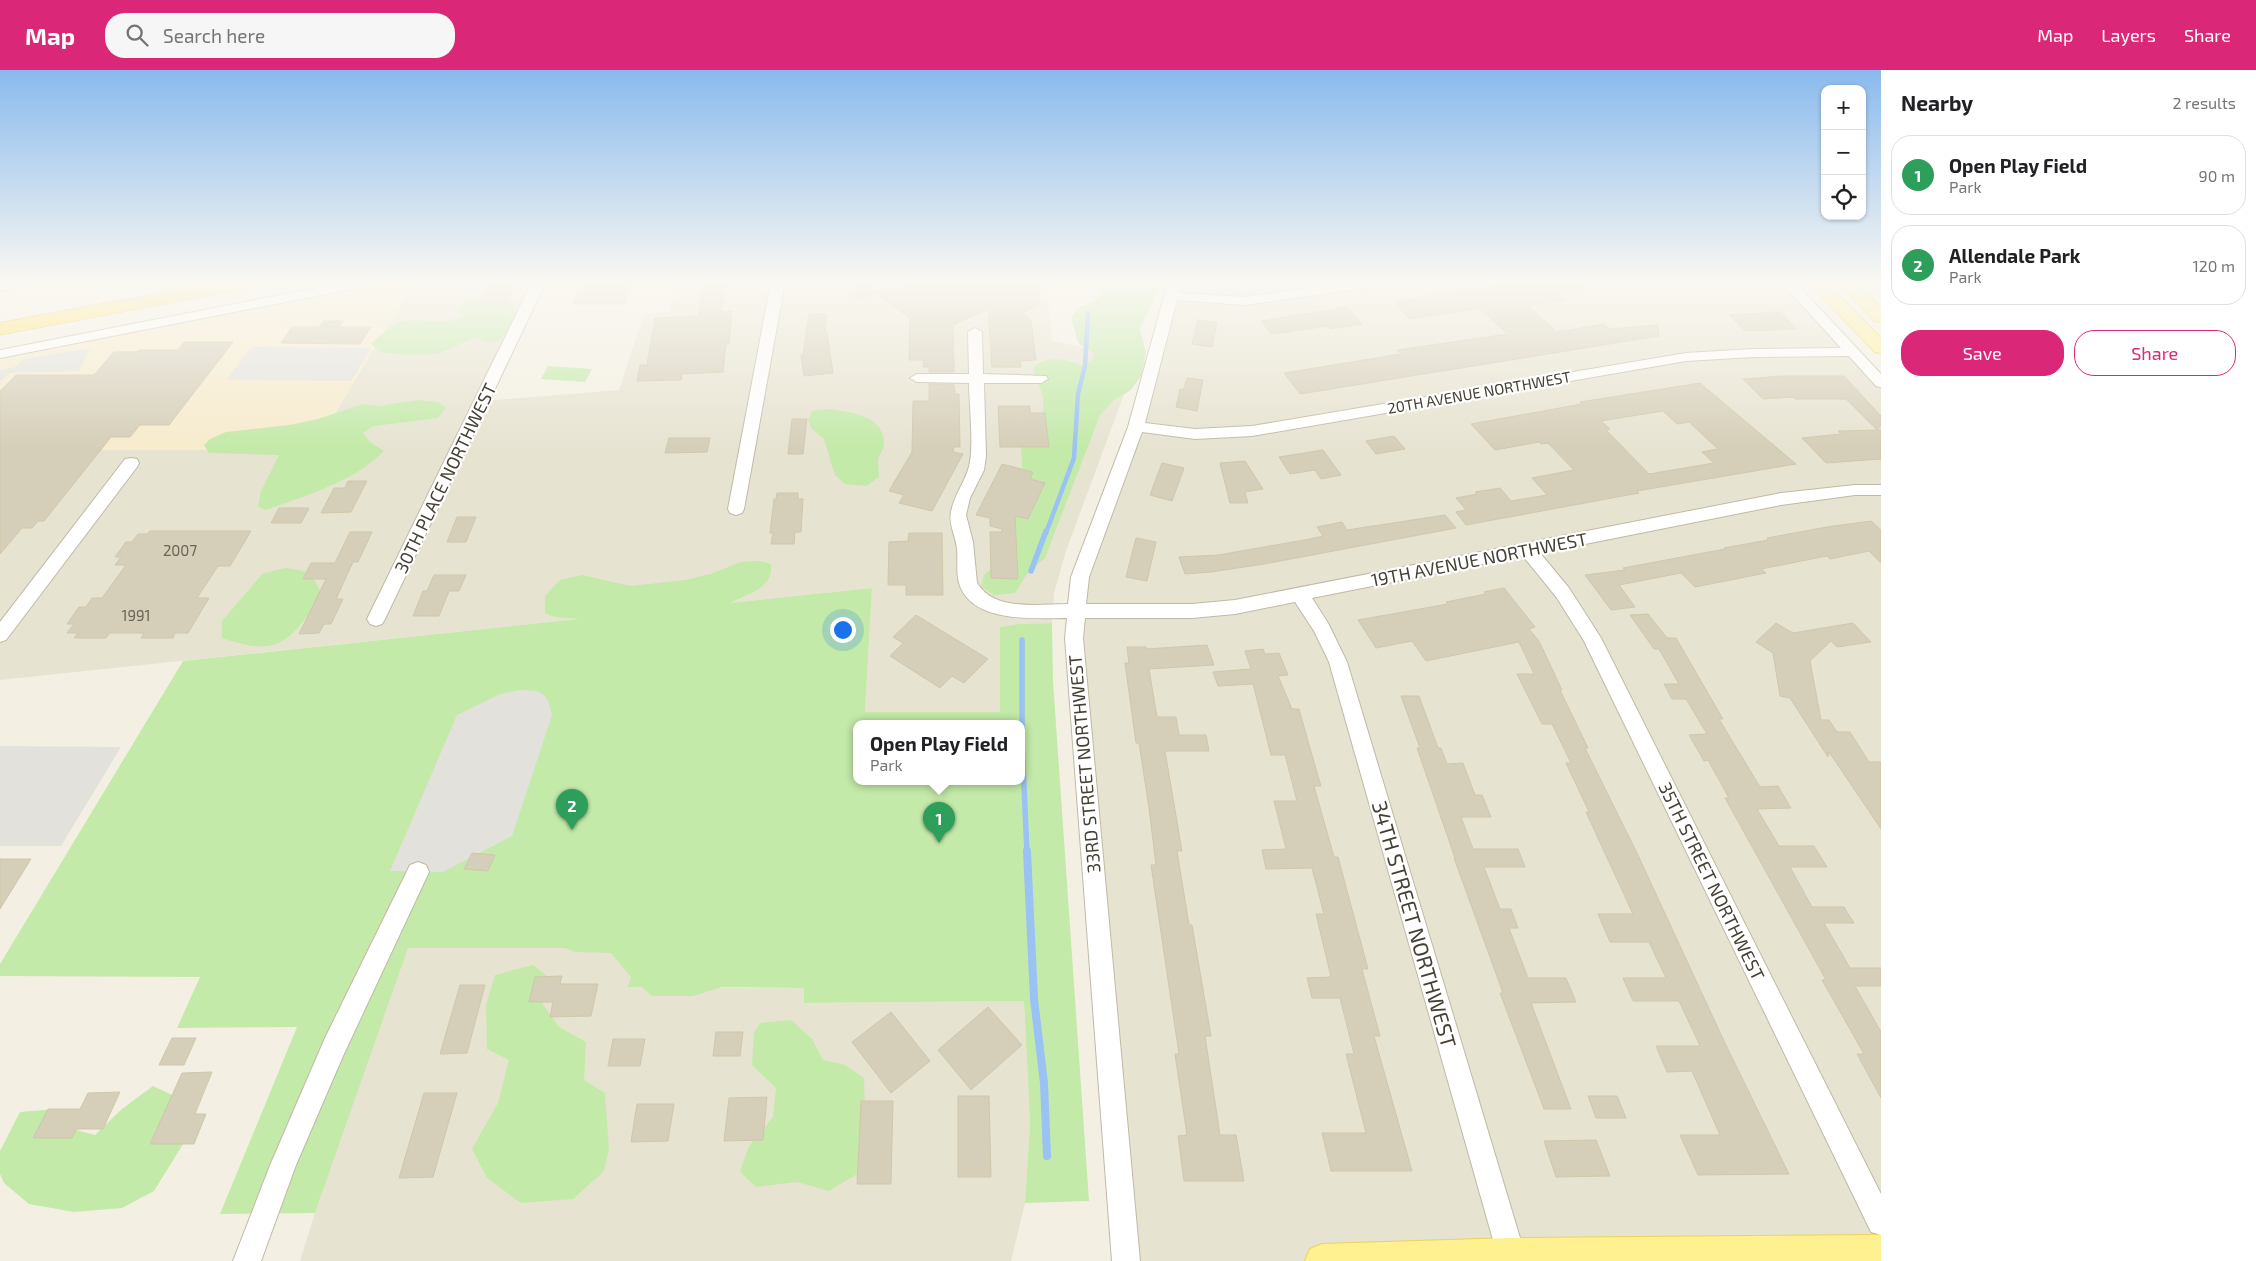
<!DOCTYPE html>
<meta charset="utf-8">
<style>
:root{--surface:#fff;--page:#f6f6f6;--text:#202124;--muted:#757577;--line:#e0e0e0;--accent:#db2777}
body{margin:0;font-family:"Exo 2",sans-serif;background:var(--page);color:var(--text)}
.controls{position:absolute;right:15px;top:15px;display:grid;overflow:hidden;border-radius:10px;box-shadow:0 1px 4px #0004}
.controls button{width:45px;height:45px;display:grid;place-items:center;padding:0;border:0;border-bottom:1px solid var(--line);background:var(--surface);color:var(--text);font:25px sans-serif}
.you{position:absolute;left:842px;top:559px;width:18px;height:18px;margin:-12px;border:4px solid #fff;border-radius:50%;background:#1a73e8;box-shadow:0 0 0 8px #1a73e833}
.badge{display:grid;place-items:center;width:32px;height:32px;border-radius:50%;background:var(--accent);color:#fff;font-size:16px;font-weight:700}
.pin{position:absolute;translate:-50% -41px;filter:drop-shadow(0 1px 2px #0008)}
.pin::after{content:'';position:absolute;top:26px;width:18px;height:15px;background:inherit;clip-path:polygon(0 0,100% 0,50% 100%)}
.popup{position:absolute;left:853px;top:650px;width:172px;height:65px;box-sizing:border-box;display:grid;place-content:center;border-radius:10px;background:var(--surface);filter:drop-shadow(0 1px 4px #0005);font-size:16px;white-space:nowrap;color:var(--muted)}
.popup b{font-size:19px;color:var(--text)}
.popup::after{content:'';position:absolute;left:50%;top:100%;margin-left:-10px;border:10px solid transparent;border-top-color:var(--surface)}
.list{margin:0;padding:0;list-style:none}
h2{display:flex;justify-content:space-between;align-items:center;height:65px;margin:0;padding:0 20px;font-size:21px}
h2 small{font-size:16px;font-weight:400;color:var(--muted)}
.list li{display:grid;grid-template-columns:32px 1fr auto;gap:15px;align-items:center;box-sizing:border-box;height:80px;margin:0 10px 10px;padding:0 10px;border:1px solid var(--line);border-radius:20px}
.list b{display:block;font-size:19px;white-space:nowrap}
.list p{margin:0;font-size:16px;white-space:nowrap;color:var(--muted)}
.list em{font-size:16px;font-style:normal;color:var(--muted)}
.actions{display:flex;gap:10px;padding:15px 20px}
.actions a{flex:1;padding:11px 0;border:1px solid var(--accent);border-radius:20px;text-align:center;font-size:18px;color:var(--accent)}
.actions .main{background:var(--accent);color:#fff}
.icon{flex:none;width:28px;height:28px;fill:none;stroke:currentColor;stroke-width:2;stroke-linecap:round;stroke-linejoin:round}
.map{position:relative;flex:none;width:1881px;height:1191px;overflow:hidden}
header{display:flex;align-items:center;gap:30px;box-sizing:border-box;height:70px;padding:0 25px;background:var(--accent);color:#fff}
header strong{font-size:24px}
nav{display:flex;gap:28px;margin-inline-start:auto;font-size:18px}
.search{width:350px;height:45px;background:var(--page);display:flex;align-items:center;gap:12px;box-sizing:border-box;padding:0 18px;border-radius:20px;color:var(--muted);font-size:19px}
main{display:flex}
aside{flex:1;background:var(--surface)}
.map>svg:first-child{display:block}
</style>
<header>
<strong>Map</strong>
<div class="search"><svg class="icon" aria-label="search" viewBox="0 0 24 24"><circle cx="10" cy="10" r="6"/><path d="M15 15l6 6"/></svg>Search here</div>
<nav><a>Map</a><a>Layers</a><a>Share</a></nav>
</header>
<main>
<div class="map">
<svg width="1881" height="1191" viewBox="0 0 1881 1191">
<rect width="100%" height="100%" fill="#f3f0e3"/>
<g fill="#e7e3d1">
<path d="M414,212H539L482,331L619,320L644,244L669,242L678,212H1046L1052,271L1137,289L1066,481L1054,523L1052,553L1018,554L1000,557L1001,642H865L872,518L0,610V406L24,380H313Z"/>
<path d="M1175,212H1788L1881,313V1191H1126L1075,541Z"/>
<path d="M638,877L629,917L804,918V933L1024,931L1030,1053L1025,1133L1011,1191H300L315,1143L407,878Z"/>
</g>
<path fill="#f7ebcc" d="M367,212H414L313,380H24L0,406V284Z"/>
<g fill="#c3eaa9" fill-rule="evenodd">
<path d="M1101,212H1162L1140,259L1146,283L1141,306L1131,320L1114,330L1100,345L1045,488L1027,504L1015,523L994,525L981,517L984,505L999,492L1023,408L1021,377C1036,356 1050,345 1040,318C1037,310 1033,304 1035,296C1052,284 1066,291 1085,296L1093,289L1094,283L1078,273L1071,247L1080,237L1093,232L1099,227Z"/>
<path d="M487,227H499L513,233L517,241L509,259L499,271L484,272L477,267L437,284L407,285L380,282L371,274C379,266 393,253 404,251C423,247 446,257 462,246L456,240L468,230Z"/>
<path d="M548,296L592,299L585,312L541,309Z"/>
<path d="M419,330L438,332L446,338L438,348L374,356L363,363L370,372L384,381C354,412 306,425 266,440L258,437L261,421L279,385L209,383L204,375L210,369L226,362L289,355L318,349L363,334L378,336Z"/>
<path d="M829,339C850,342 883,345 884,372C885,379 879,384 878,391C878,396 879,402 879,407L866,416L845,414L835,405L824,369L811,358L808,350L812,341Z"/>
<path d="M760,491L771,494C774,519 748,523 730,533L872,518L865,642H1000V557L1018,554L1052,553L1053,611L1089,1131L1025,1133L1030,1053L1024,931L804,933V918L722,917L693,926H652L642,917H628L631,907L611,883L576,882L565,878H408L315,1143L220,1144L297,957L177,958L200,907L0,906V894L183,591L579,549L555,547L545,543V526L560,510L582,505L631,516L686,510L710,504L741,492ZM856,654H1022V712H856Z"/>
<path d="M285,498C309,501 312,502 322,525C290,571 280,588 222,568V551L262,504Z"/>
<path d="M533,895L546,905L543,935L559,957L586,972L584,1010L605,1023L609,1079L604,1101L573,1129L521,1133L487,1108L472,1079L498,1033L509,990L487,979L486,935L495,905Z"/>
<path d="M791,950L812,969L823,990L845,995L864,1008L866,1068L857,1104L829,1121L797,1112L756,1117L740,1102L749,1076L773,1047L776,1018L752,995L754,963L760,953Z"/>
<path d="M153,1016L172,1025L188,1066L154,1121L122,1138L74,1142L29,1134L4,1113L0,1104V1081L20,1042L55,1039L66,1057L95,1065L122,1039Z"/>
</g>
<g fill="#e3e1dc">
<path d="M251,277L371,278L351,311L227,310Z"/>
<path d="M90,278L79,301L9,303L0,312V300L15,297L24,289Z"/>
<path d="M520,620L537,621L544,625L548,631L552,645L512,766L443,802L390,801L457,645L500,624Z"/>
<path d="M0,676L121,677L61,776H0Z"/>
</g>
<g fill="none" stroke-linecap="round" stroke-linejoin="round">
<path stroke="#9ac2f4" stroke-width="4.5" d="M1046,463L1074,388L1078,324L1085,296L1088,243"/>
<g stroke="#9ac2f4" stroke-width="5.5">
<path d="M1031,501L1046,461"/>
<path d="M1022,570V671L1027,783"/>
</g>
<path stroke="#9ac2f4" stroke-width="8" d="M1027,781L1034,929L1044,1013L1047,1086"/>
</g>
<g fill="#d5ceb8" stroke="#d0c7ab" fill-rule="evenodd">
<path d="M491,212H516L505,234L480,233Z"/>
<path d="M582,212H631L625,234H573Z"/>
<path d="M705,212H727L721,242L732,241L729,274H726L723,302L682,304L681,310L637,311L640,295H647L655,248L698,246Z"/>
<path d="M856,212H872L870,228H855Z"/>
<path d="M1519,212H1586L1587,220L1557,225L1563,230L1528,236L1557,262L1604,254L1609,259L1658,255L1659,266L1300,324L1284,303L1401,284L1397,280L1508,264L1479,238L1410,249L1394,232L1442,224L1440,222L1462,219L1464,221Z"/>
<path d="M905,214L1038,215L1040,234L1022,243L1031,250L1036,290L1020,291L1021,297H992L988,239L953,255L954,302H929V297H923L924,290H909L910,248L871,220H904Z"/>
<path d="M1347,237L1362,254L1331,259L1329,256L1272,264L1261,251Z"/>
<path d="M1781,242L1796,259L1745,261L1729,245Z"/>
<path d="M809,244H827L825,262H827L833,303L804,306L801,285H803Z"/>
<path d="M1198,250L1217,253L1212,277L1192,274Z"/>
<path d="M324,251H343L339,257H371L360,274L281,273L292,257H319Z"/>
<path d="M184,272H233L169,355H140L130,367H111L44,451H38L32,458H22L0,484V321L16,305H94L114,282H137L139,280H178Z"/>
<path d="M1781,306H1844L1881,346V355L1877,360L1846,329H1795L1794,327L1763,329L1743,309Z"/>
<path d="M1187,308L1203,310L1197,341L1176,337L1180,319H1184Z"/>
<path d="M1700,313L1796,394L1637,421L1639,423L1466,455L1456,442L1466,440L1456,428L1477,424L1475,422L1500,418L1511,431L1547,425L1532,408L1574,400L1548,373L1541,374L1539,372L1495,380L1471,354L1582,334L1580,332ZM1663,341L1677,354L1689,352L1718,379L1702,382L1714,393L1649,404L1606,360L1610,359L1601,351Z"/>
<path d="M929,314L954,315L955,324H959L960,377H954L953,382L963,384L932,441L899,433L904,425L889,421L912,382L913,331H929Z"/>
<path d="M998,336H1030V343H1045L1049,377H1000Z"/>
<path d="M792,349H807L803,384H788Z"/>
<path d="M1881,360V389L1826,393L1802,368L1841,364L1838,361Z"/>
<path d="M1394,366L1405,379L1376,384L1366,371Z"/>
<path d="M669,368H710L707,382L665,383Z"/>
<path d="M1323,380L1341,405L1321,409L1315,400L1290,404L1279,387Z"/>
<path d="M1245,391L1263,419L1245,422L1248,433H1230L1220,393Z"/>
<path d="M1162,393L1184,398L1172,431L1150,425Z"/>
<path d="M1002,394L1033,402L1030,409L1045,413L1028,449L1015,446L1018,509L991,508L990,462H1002V459L990,456V448L976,445Z"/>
<path d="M348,411H367L351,442L321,443L334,418H345Z"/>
<path d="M777,423H798V429H803L801,462H795L794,474H771L773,463H770L774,429H776Z"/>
<path d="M279,438H309L301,453H271Z"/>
<path d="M1445,445L1456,458L1264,494L1211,502L1185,504L1179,487L1218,485L1310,469L1323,466L1317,457L1342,452L1347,460Z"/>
<path d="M457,447H476L466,472H447Z"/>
<path d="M1871,451L1881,460V493L1869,481L1830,489L1827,486L1761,499L1766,503L1695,517L1681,503L1619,515L1635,537L1611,540L1585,505L1625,500L1623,498L1725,479L1724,478L1768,470L1767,468L1827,457Z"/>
<path d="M150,461H251L230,496H218L197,528H209L188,563H175L173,568H141L144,563H110L106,568H74L78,563H67L74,554H67L79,537H86L92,528H102L126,495H115L121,487H115L126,472H132L138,464H147Z"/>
<path d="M350,462H372L358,492H353L336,529H343L331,554H324L319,563L299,564L326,509H303L311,493H335Z"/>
<path d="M909,463H942L943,525H906V515H888L889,472L908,471Z"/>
<path d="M1136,468L1156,472L1147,511L1126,507Z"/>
<path d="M434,505H466L459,521H449L439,546H413L423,521H427Z"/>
<path d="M1504,518L1535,557L1529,559L1539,571L1562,620H1560L1588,678H1585L1637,783L1724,971L1789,1104L1698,1105L1680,1065H1720L1692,1001L1667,1002L1656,976H1700L1679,931H1633L1623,908H1666L1649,872H1610L1598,844H1633L1586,742H1589L1566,693H1571L1552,654H1542L1517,604H1534L1519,572L1426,591L1412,571L1376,578L1358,550L1448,534L1446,532L1486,524L1484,522Z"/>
<path d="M1648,544L1667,568H1676L1723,649H1719L1760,717L1778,716L1791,738L1757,739L1779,776H1814L1827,797H1790L1812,837H1844L1854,853H1824L1850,898H1881V916H1855L1881,962V1028L1857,984H1864L1822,910H1826L1725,728H1729L1708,690L1704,691L1689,665L1707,664L1686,629H1672L1664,614H1679L1659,579H1654L1630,545Z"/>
<path d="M916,545L988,589L964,613L952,606L940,618L890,586L903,573L893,567Z"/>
<path d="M1776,553L1793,563L1853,553L1871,572L1837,577L1831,571L1810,591L1821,650H1829L1837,662H1850L1869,692H1881V759L1829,682L1828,687L1790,628L1780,626L1773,583L1756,572Z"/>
<path d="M1207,575L1214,595L1149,599L1157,647H1176L1179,665H1206L1209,681H1165L1182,781H1177L1189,855H1192L1211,966H1205L1220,1065H1236L1244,1111H1184L1178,1066L1187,1065L1175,984H1179L1151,795H1156L1149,738L1139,673H1136L1125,593H1129L1127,577H1146V579Z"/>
<path d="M1263,579L1265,584L1279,583L1288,605L1278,606L1292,639H1299L1312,685L1321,716H1314L1334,787H1338L1368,899H1362L1380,966H1374L1412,1101H1331L1322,1063H1366L1346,984H1354L1340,928H1312L1307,908L1331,907L1316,844H1324L1312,798L1266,799L1262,780L1286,779L1274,731H1297L1285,685H1271L1253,614L1218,616L1213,602L1251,599L1245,581Z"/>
<path d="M1401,626H1419L1438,678H1441L1447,694L1463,693L1475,725H1482L1491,747H1461L1473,779H1518L1525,797H1484L1500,839H1511L1518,858H1509L1528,908H1566L1576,932L1531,933L1571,1039H1544L1500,923H1503L1454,788H1455L1417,678H1420Z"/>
<path d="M472,783L495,785L488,801L464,799Z"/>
<path d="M0,789H31L0,839Z"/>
<path d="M562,906L560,914H598L591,946L550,947L553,932H529L535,907Z"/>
<path d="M460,915H485L467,983L440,984Z"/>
<path d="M988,937L1022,975L971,1020L938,980Z"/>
<path d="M891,942L930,991L891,1023L852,972Z"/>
<path d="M716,962H743L740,986H713Z"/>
<path d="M172,968H196L184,995H159Z"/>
<path d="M613,969H645L640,996H608Z"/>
<path d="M212,1002L195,1044H206L194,1074H150L182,1003Z"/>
<path d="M120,1022L103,1059H76L72,1068H33L48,1039H80L88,1023Z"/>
<path d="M424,1023H457L433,1107L399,1108Z"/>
<path d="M958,1026H989L991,1107H958Z"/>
<path d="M1588,1026H1617L1626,1048H1596Z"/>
<path d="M767,1027L763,1070L724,1071L729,1028Z"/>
<path d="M861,1031H893L891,1114H857Z"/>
<path d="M637,1034H674L668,1071L631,1072Z"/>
<path d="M1596,1070L1610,1106L1556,1107L1544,1071Z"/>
</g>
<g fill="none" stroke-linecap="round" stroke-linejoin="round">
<g stroke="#bfbaa5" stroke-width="2">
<g id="minor">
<path d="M5,212H33L31,215L0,221V213Z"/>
<path d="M347,212H374L367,216L0,288V280Z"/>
<path d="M532,212H546L385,549L382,554L376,556L370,554L367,549Z"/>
<path d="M771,212H785L744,439L742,443L736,445L730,443L728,439Z"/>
<path d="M1168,212H1182L1179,223L1245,227L1350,212H1385L1378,216L1245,235L1177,230L1145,353L1195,359L1252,356L1686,283L1753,279L1841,278L1781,212H1795L1881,304V317L1876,316L1849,286L1753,287L1686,291L1252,366L1195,369L1142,362L1089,507L1086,534H1192L1235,530L1781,423L1855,415H1881V425H1855L1781,435L1540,483L1569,518L1601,568L1881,1124V1165L1871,1162L1584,571L1557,528L1523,486L1312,528L1328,553L1347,592L1527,1191H1499L1329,592L1314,561L1295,532L1235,544L1192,548H1085L1083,568L1140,1191H1112L1065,568L1067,548C1035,548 971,554 959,513C956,503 958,489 957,479C956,467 948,453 951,442C954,426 963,415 968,400C975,379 969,336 969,313L917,312L910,308L917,304H969L968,262L975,258L982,262L983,304L1046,306L1048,309L1041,313H984L986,386L984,400L970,428L966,445L973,472L977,513C995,542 1039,534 1068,534L1071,507L1128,357Z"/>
<path d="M1869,212H1881V221L1876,220Z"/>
<path d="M131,388L137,389L139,393L137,397L6,570L0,572V552L125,389Z"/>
<path d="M418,792L426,795L429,802L343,986L296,1095L261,1191H233L271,1093L325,968L410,795Z"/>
</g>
</g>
<g stroke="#ebd459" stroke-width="2">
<g id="major">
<path d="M1808,212H1825L1881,268V283L1875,282Z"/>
<path d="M1837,212H1855L1881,237V252L1875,251Z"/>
<path d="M1881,1165V1191H1305L1310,1179L1322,1174L1511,1168Z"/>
</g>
</g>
<g stroke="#e7bd29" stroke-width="1">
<path id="highway" d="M218,212H259L256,216L249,218L0,265V253Z"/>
</g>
<use href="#minor" fill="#fff" fill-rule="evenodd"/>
<use href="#major" fill="#fff090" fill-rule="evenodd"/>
<use href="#highway" fill="#ffe262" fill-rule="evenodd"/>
</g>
<linearGradient id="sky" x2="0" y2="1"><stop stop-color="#89baed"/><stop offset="0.56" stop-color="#faf8f2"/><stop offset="1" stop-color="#faf8f2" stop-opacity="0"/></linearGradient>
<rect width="1881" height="379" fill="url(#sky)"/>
<g text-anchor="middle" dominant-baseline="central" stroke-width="4.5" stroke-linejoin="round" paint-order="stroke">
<g font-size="15" fill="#454033" stroke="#fff">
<text transform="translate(1479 322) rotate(-10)">20TH AVENUE NORTHWEST</text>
</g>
<g font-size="15" fill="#696454">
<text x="180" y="480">2007</text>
<text x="136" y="545">1991</text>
</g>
<g font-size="18" fill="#454033" stroke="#fff">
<text transform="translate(445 408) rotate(-64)">30TH PLACE NORTHWEST</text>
<text transform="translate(1479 489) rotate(-11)">19TH AVENUE NORTHWEST</text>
<text transform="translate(1084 694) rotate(-95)">33RD STREET NORTHWEST</text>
<text transform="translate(1712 811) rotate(64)">35TH STREET NORTHWEST</text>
</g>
<g font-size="21" fill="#454033" stroke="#fff">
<text transform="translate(1415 854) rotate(74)">34TH STREET NORTHWEST</text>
</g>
</g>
</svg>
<div class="controls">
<button>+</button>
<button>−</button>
<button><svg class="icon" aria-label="locate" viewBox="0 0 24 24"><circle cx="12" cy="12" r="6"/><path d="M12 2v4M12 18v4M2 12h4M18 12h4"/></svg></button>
</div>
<div class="you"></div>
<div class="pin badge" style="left:939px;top:773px;background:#2e9e5b">1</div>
<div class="popup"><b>Open Play Field</b>Park</div>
<div class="pin badge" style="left:572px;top:760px;background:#2e9e5b">2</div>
</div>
<aside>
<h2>Nearby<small>2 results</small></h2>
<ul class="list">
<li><span class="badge" style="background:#2e9e5b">1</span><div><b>Open Play Field</b><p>Park</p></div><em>90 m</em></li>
<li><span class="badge" style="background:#2e9e5b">2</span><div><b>Allendale Park</b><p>Park</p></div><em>120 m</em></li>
</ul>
<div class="actions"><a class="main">Save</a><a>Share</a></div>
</aside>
</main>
